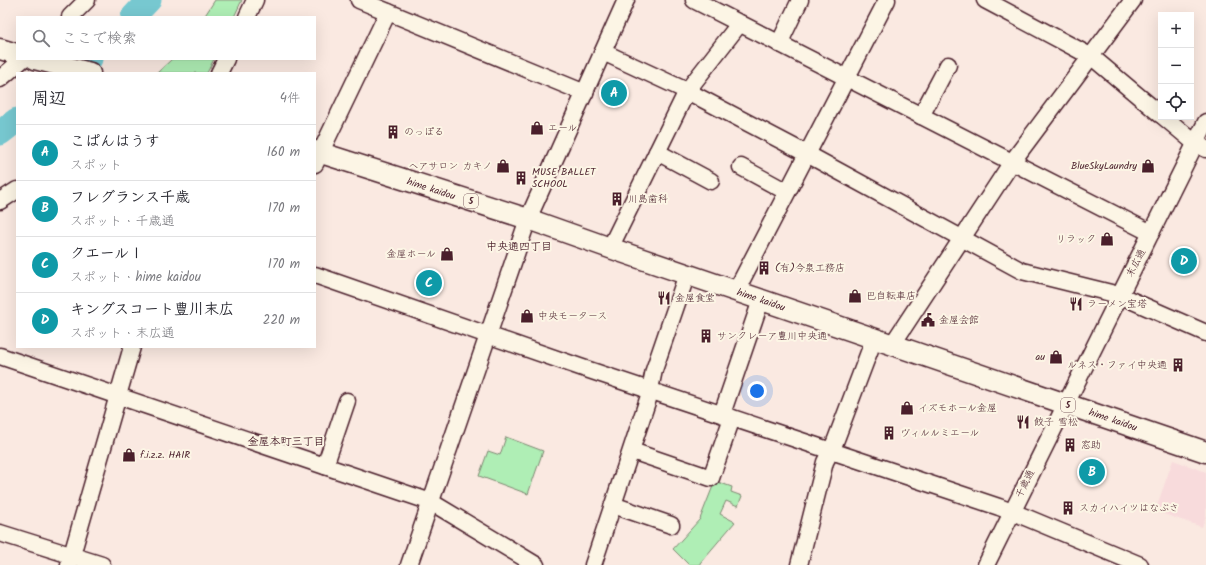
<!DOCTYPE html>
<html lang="ja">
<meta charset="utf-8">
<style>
:root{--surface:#fff;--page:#f7f7f7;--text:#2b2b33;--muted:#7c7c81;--line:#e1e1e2;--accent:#7c3aed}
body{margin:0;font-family:Kalam,"Klee One",sans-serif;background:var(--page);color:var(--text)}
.controls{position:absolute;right:12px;top:12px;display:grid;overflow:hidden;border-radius:0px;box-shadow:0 4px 16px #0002}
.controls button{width:36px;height:36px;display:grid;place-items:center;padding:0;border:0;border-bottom:1px solid var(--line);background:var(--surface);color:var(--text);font:20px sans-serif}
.you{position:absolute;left:757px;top:391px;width:14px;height:14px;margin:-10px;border:3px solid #fff;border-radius:50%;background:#1a73e8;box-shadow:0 0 0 6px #1a73e833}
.badge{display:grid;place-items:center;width:26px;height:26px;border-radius:50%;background:var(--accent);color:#fff;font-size:13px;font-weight:700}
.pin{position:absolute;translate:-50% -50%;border:2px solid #fff;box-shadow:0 1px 4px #0006}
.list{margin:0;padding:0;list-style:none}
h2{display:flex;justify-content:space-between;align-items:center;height:52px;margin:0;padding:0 16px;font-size:17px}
h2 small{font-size:13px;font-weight:400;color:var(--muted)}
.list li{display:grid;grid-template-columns:26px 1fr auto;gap:12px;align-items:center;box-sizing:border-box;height:56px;padding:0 16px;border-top:1px solid var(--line)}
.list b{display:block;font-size:15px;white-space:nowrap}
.list p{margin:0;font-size:13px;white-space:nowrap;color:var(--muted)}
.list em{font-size:13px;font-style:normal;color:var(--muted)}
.icon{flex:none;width:22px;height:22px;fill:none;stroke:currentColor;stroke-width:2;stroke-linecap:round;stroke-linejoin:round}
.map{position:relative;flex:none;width:1206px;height:565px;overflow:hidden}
.search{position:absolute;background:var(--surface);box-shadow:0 4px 16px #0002;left:16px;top:16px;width:300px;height:44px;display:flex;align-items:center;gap:10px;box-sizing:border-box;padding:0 14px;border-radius:0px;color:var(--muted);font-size:15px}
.panel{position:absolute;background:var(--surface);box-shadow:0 4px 16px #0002;left:16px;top:72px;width:300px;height:276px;border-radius:0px}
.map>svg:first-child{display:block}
</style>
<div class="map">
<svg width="1206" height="565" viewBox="0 0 1206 565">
<rect width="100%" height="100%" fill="#fae9e1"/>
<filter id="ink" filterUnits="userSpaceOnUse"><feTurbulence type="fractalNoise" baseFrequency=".025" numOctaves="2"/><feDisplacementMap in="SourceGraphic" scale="8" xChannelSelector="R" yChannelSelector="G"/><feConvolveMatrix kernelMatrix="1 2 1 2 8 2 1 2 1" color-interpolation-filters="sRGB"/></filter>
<g filter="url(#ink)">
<path fill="#f8dbdc" d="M1173,460L1206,472V516L1202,527L1155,511Z"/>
<g fill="#afeeb5" stroke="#7c8670">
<path d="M215,0H242L234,17H204Z"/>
<path d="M172,59H214L207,73H157Z"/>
<path d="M506,437L543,451L528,494L479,476L488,451L500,455Z"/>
<path d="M715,481L732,487L731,492L742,496L738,506L726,501L720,514L735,522L700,563V565H689L673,549L700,519Z"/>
</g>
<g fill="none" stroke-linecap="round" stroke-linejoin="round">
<g stroke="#77c8d0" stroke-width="25">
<path d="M133,17L149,0"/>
<path d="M74,73L90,59"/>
<path d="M0,133L17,120"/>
</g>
<g stroke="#4a1f2b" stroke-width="19">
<g id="minor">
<path d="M359,0L585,93"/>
<path d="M694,0L1151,233"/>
<path d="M985,0L1092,57L1161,115"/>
<path d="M70,17L87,0"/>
<path d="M247,17L255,0"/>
<path d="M779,44L800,0"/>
<path d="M603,52L687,91L807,154L1022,271L1119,295L1206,333"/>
<path d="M219,73L226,59"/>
<path d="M0,79L23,59"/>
<path d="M921,116L948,65"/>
<path d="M1164,117L1195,143L1206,149"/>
<path d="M657,152L711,181"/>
<path d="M315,164L388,12"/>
<path d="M741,167L787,192"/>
<path d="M0,201L17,190"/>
<path d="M610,248L687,91L740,23"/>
<path d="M315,275L580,367L999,507L1025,517L1140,565"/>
<path d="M736,291L887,0"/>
<path d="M892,345L1012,162L1133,0"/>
<path d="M0,356L431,502L536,565"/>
<path d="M722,414L761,300"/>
<path d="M632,451L711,478L732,418"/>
<path d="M325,466L347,401"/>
<path d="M613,505L671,525"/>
<path d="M0,533L102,565"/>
<path d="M69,565L132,347"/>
<path d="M409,565L528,219L626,0"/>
<path d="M593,565L648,399L654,370L687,274"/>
<path d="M799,565L825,462L835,442L874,339"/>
<path d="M986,565L1206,122"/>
</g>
</g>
<g stroke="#4a1f2b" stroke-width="23">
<g id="major">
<path d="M0,49L17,54"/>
<path d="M35,59L90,73"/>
<path d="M315,151L528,219L610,248L1206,452"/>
</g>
</g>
<use href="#minor" stroke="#fcf5e5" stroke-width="16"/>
<use href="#major" stroke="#fcf5e5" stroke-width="20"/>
</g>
</g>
<defs>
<g id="shop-bare" transform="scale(1.08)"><path d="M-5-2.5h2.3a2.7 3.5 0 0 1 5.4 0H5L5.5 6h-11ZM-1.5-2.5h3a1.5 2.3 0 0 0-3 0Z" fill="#4a1f2b" stroke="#fcf5e5" stroke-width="2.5" paint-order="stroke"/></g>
<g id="building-bare" transform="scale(1.08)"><path d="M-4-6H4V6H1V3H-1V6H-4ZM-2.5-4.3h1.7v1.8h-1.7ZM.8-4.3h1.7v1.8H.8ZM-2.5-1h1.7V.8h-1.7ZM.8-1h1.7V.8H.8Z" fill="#4a1f2b" stroke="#fcf5e5" stroke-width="2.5" paint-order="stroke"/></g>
<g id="restaurant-bare" transform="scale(1.08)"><path d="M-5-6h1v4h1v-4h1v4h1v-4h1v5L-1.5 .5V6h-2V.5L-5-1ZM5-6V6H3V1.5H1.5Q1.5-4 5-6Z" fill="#4a1f2b" stroke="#fcf5e5" stroke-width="2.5" paint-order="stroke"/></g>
<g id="civic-bare" transform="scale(1.08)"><path d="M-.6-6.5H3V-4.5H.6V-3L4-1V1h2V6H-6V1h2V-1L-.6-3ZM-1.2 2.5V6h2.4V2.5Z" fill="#4a1f2b" stroke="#fcf5e5" stroke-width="2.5" paint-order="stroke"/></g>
</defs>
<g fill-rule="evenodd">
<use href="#shop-bare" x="537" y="128"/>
<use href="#building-bare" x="393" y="132"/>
<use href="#shop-bare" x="503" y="166"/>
<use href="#shop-bare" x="1148" y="166"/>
<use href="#building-bare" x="521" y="178"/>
<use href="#building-bare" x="617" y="199"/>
<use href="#shop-bare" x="1107" y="239"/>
<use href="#shop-bare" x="447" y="254"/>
<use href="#building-bare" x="764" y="268"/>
<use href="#shop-bare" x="855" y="296"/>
<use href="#restaurant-bare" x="664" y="298"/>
<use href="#restaurant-bare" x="1076" y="304"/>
<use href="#shop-bare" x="527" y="316"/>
<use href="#civic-bare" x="928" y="320"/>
<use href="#building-bare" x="706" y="336"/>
<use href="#shop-bare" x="1056" y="357"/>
<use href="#building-bare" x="1178" y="365"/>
<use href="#shop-bare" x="907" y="408"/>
<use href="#restaurant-bare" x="1023" y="422"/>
<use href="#building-bare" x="889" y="433"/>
<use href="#building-bare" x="1070" y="445"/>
<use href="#shop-bare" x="129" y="455"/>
<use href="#building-bare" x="1068" y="508"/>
</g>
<g text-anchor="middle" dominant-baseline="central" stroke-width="4" stroke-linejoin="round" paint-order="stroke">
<g fill="#fcf5e5" stroke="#7f5f63" stroke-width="1">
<rect x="464" y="194" width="14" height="14" rx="3"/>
<rect x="1061" y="398" width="14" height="14" rx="3"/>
</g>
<g font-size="9" font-weight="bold" fill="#4a1f2b">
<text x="471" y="201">5</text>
<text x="1068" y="405">5</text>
</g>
<g font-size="10" fill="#4a1f2b" stroke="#fcf5e5" text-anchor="start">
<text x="548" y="128">エール</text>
<text x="404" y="132">のっぽる</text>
<text x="492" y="166" text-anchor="end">ヘアサロン カキノ</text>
<text x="1137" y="166" text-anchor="end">BlueSkyLaundry</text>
<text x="532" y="172">MUSE BALLET<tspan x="532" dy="12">SCHOOL</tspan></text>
<text x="628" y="199">川島歯科</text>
<text x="1096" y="239" text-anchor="end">リラック</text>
<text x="436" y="254" text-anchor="end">金屋ホール</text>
<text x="775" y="268">(有)今泉工務店</text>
<text x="866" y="296">巴自転車店</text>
<text x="675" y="298">金屋食堂</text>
<text x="1087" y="304">ラーメン宝塔</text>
<text x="538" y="316">中央モータース</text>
<text x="939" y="320">金屋会館</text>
<text x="717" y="336">サンクレーア豊川中央通</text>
<text x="1045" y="357" text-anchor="end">au</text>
<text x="1167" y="365" text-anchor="end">ルネス・ファイ中央通</text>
<text x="918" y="408">イズモホール金屋</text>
<text x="1034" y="422">餃子 雪松</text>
<text x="900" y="433">ヴィルルミエール</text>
<text x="1081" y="445">窓助</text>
<text x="140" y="455">f.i.z.z. HAIR</text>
<text x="1079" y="508">スカイハイツはなぶさ</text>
</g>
<g font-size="10" fill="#4a1f2b" stroke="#fcf5e5">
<text transform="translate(431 189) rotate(18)">hime kaidou</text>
<text transform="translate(1136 263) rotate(-63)">末広通</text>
<text transform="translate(761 300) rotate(19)">hime kaidou</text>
<text transform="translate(1113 420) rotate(19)">hime kaidou</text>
<text transform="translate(1025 484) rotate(-64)">千歳通</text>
</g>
<g font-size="11" font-weight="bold" fill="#4a1f2b" stroke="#fcf5e5">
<text x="519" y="247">中央通四丁目</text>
<text x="286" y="442">金屋本町三丁目</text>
</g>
</g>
</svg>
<div class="controls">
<button>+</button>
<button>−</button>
<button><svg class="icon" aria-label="locate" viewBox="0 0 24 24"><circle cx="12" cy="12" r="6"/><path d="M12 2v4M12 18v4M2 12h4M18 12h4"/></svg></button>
</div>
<div class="you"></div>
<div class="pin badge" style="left:614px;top:93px;background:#0f9aa8">A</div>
<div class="pin badge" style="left:1092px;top:472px;background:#0f9aa8">B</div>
<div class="pin badge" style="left:429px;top:283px;background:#0f9aa8">C</div>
<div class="pin badge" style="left:1184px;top:261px;background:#0f9aa8">D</div>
<div class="search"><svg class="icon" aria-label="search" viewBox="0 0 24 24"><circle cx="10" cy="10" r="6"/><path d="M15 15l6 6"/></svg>ここで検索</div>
<section class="panel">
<h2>周辺<small>4件</small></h2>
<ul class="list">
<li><span class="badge" style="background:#0f9aa8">A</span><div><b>こぱんはうす</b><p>スポット</p></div><em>160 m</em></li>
<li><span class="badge" style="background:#0f9aa8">B</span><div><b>フレグランス千歳</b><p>スポット · 千歳通</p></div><em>170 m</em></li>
<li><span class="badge" style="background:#0f9aa8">C</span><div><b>クエールＩ</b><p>スポット · hime kaidou</p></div><em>170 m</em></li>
<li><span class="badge" style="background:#0f9aa8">D</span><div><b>キングスコート豊川末広</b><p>スポット · 末広通</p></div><em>220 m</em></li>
</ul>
</section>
</div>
